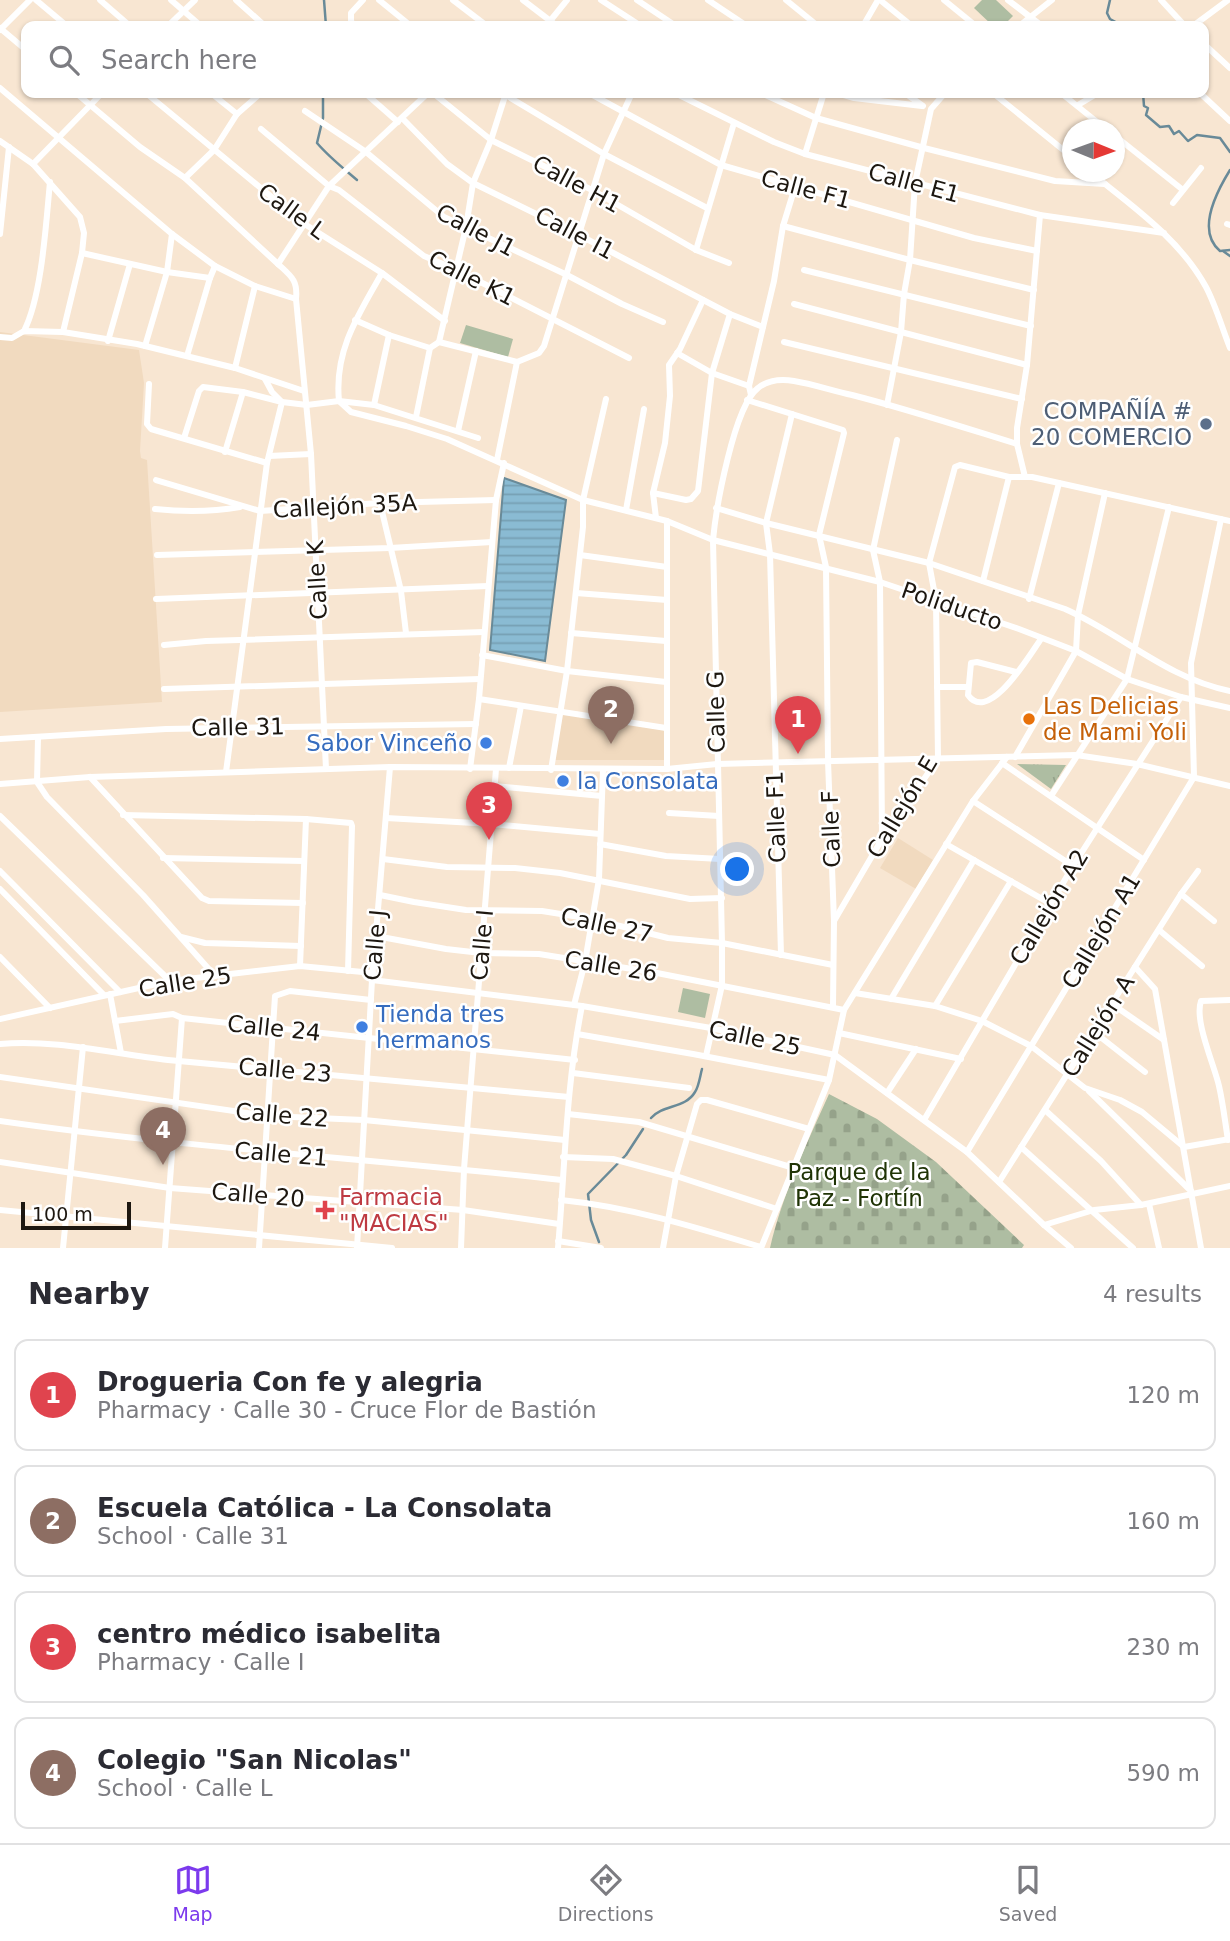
<!DOCTYPE html>
<meta charset="utf-8">
<style>
:root{--surface:#fff;--page:#f2f2f3;--text:#2b2b33;--muted:#7c7c81;--line:#e1e1e2;--accent:#7c3aed}
body{margin:0;font-family:"DejaVu Sans",sans-serif;background:var(--page);color:var(--text)}
.compass{position:absolute;left:1062px;top:119px;width:63px;height:63px;border-radius:50%;background:var(--surface);box-shadow:0 2px 5px #0004;rotate:91deg}
.scale{position:absolute;left:21px;bottom:18px;width:110px;box-sizing:border-box;padding-left:7px;border:4px solid #1d1710;border-top:0;font-size:19px;line-height:24px;white-space:nowrap;color:#1d1710;-webkit-text-stroke:5px #fff;paint-order:stroke}
.you{position:absolute;left:738px;top:870px;width:24px;height:24px;margin:-18px;border:5px solid #fff;border-radius:50%;background:#1a73e8;box-shadow:0 0 0 10px #1a73e833}
.badge{display:grid;place-items:center;width:46px;height:46px;border-radius:50%;background:var(--accent);color:#fff;font-size:23px;font-weight:700}
.pin{position:absolute;translate:-50% -58px;filter:drop-shadow(0 2px 4px #0008)}
.pin::after{content:'';position:absolute;top:37px;width:24px;height:21px;background:inherit;clip-path:polygon(0 0,100% 0,50% 100%)}
.list{margin:0;padding:0;list-style:none}
h2{display:flex;justify-content:space-between;align-items:center;height:91px;margin:0;padding:0 28px;font-size:30px}
h2 small{font-size:23px;font-weight:400;color:var(--muted)}
.list li{display:grid;grid-template-columns:46px 1fr auto;gap:21px;align-items:center;box-sizing:border-box;height:112px;margin:0 14px 14px;padding:0 14px;border:2px solid var(--line);border-radius:14px}
.list b{display:block;font-size:26px;white-space:nowrap}
.list p{margin:0;font-size:23px;white-space:nowrap;color:var(--muted)}
.list em{font-size:23px;font-style:normal;color:var(--muted)}
.icon{flex:none;width:38px;height:38px;fill:none;stroke:currentColor;stroke-width:2;stroke-linecap:round;stroke-linejoin:round}
.map{position:relative;flex:none;width:1230px;height:1248px;overflow:hidden}
.search{position:absolute;background:var(--surface);box-shadow:0 2px 5px #0004;left:21px;right:21px;top:21px;height:77px;display:flex;align-items:center;gap:18px;box-sizing:border-box;padding:0 24px;border-radius:14px;color:var(--muted);font-size:26px}
.sheet{height:595px;background:var(--surface)}
nav{display:flex;justify-content:space-around;align-items:center;box-sizing:border-box;height:98px;border-top:2px solid var(--line);background:var(--surface);font-size:19px;color:var(--muted)}
nav a{display:grid;justify-items:center;gap:4px}
nav .on{color:var(--accent)}
.map>svg:first-child{display:block}
</style>
<div class="map">
<svg width="1230" height="1248" viewBox="0 0 1230 1248">
<defs>
<pattern id="cemetery-stones" width="16" height="16" patternUnits="userSpaceOnUse" patternTransform="scale(1.75)"><rect width="16" height="16" fill="#aebda2"/><path d="M2 7V4a2 2 0 0 1 4 0v3zM10 15v-3a2 2 0 0 1 4 0v3z" fill="#95a28a"/></pattern>
<pattern id="park-tufts" width="24" height="20" patternUnits="userSpaceOnUse" patternTransform="scale(1.75)"><rect width="24" height="20" fill="#aebda2"/><path d="M3 7l-1-3M5 7V3M7 7l1-3M15 17l-1-3M17 17v-4M19 17l1-3" fill="none" stroke="#95a28a"/></pattern>
<pattern id="water-rules" width="6" height="5" patternUnits="userSpaceOnUse" patternTransform="scale(1.75)"><rect width="6" height="5" fill="#8abbd3"/><path d="M0 2.5h6" fill="none" stroke="#77a0b4"/></pattern>
</defs>
<rect width="100%" height="100%" fill="#f8e6d2"/>
<g fill="#f1dabf">
<path d="M0,332L139,350L144,383L140,451L141,458L147,460L162,702L0,712Z"/>
<path d="M562,713L665,729L664,760H555Z"/>
<path d="M898,838L933,860L916,889L880,868Z"/>
</g>
<g fill="#aebda2">
<path d="M982,0H996L1013,16L1003,26H993L974,8Z"/>
<path d="M466,325L513,339L508,357L460,343Z"/>
<path d="M683,988L710,994L705,1018L678,1012Z"/>
</g>
<path fill="url(#cemetery-stones)" d="M829,1094L877,1119L936,1162L1024,1245L1022,1248H770C782,1195 807,1143 829,1094Z"/>
<path fill="url(#park-tufts)" d="M1017,764L1066,765L1051,789Z"/>
<path fill="url(#water-rules)" stroke="#698a98" stroke-width="2" d="M504,478L566,500L545,661L490,650Z"/>
<g fill="none" stroke-linecap="round" stroke-linejoin="round">
<g stroke="#698a98" stroke-width="2.5">
<path d="M324,0L326,26"/>
<path d="M1110,0L1107,13L1110,19L1123,26"/>
<path d="M323,93V118L317,143C329,157 343,168 357,180"/>
<path d="M1143,93L1144,106L1148,108L1146,115L1160,127L1169,126L1174,134L1179,131L1188,141L1197,135L1220,138L1230,152"/>
<path d="M1230,170C1217,191 1196,231 1220,251L1230,250"/>
<path d="M1223,251L1230,256"/>
<path d="M651,1118C663,1104 685,1109 695,1092C699,1086 700,1076 702,1069"/>
<path d="M599,1242L591,1220L588,1194L626,1155L643,1129"/>
</g>
<g stroke="#fff" stroke-width="6">
<path d="M36,0L67,26"/>
<path d="M100,0L130,26"/>
<path d="M171,0L201,26"/>
<path d="M236,0L265,26"/>
<path d="M379,0L411,26"/>
<path d="M453,0L487,26"/>
<path d="M523,0L557,26"/>
<path d="M601,0L641,26"/>
<path d="M637,0L676,26"/>
<path d="M708,0L747,26"/>
<path d="M786,0L818,26"/>
<path d="M880,0L912,26"/>
<path d="M944,0L976,26"/>
<path d="M1008,0L1042,26"/>
<path d="M1161,0L1185,26"/>
<path d="M168,26L195,0"/>
<path d="M354,26L351,21V13L363,0"/>
<path d="M546,26L567,0"/>
<path d="M863,26L878,0"/>
<path d="M1019,26L1052,0"/>
<path d="M1193,26L1228,0"/>
<path d="M0,28L26,50"/>
<path d="M0,30L30,0"/>
<path d="M1204,44L1230,68"/>
<path d="M0,88L172,234L215,266"/>
<path d="M76,93L140,147L185,178L278,264"/>
<path d="M146,93L303,223L382,273L445,321"/>
<path d="M211,93L237,114"/>
<path d="M365,93L398,122"/>
<path d="M433,93L491,140L592,190L696,250L729,263"/>
<path d="M589,93L721,165L974,238L1037,251"/>
<path d="M675,93L774,142L805,154L1040,215L1164,233"/>
<path d="M761,93L816,118L924,148L1055,181L1105,184"/>
<path d="M837,93L854,98L922,106"/>
<path d="M905,93L923,106"/>
<path d="M993,93L1072,157"/>
<path d="M1061,93L1107,130"/>
<path d="M1200,93L1230,121"/>
<path d="M504,94L604,154L707,208"/>
<path d="M1078,105L1098,93"/>
<path d="M305,111L366,152L444,217L565,274L622,304L663,322"/>
<path d="M402,118L447,164L473,183L577,234L730,314L763,327"/>
<path d="M261,129L329,186L339,190L424,256L457,270L629,358"/>
<path d="M1114,135L1183,190"/>
<path d="M0,141L33,164L80,217L84,233L82,253L63,332"/>
<path d="M805,154L824,93"/>
<path d="M33,164L102,93"/>
<path d="M1090,172C1132,206 1179,238 1206,287C1216,306 1222,328 1230,348"/>
<path d="M185,178L214,150L237,114L261,93"/>
<path d="M1173,203L1201,168"/>
<path d="M1227,224L1230,225"/>
<path d="M783,226L910,260L1034,290"/>
<path d="M0,234L9,147"/>
<path d="M696,250L734,123"/>
<path d="M82,253L167,272L210,278L215,266L255,286L296,299"/>
<path d="M804,270L1031,326"/>
<path d="M382,273C358,315 334,351 339,401L351,412L406,426L447,439L583,500L667,521L713,540L880,582L1019,629L1076,651L1127,679L1181,697L1230,708"/>
<path d="M794,304L1027,365"/>
<path d="M355,320L389,335L430,348"/>
<path d="M24,331C42,296 46,223 50,182"/>
<path d="M0,337L12,338L24,331L63,332L137,344L235,368L304,391"/>
<path d="M108,341L130,264"/>
<path d="M439,342L466,227L473,183L491,140L506,93"/>
<path d="M439,342L517,362"/>
<path d="M784,342L1022,399"/>
<path d="M145,346L167,272L172,234"/>
<path d="M677,353L712,373L749,386"/>
<path d="M187,356L210,278"/>
<path d="M235,368L255,286"/>
<path d="M265,379L272,392L282,402L307,405L339,401L374,405L478,438"/>
<path d="M149,384L147,424L151,429L267,463"/>
<path d="M751,395L749,386L774,281L783,226L795,187"/>
<path d="M747,400L843,430L844,433L819,535L826,567L828,761L834,921L833,1006"/>
<path d="M374,405L389,335"/>
<path d="M887,405L901,332L904,294L910,260L915,183L931,109L945,93"/>
<path d="M416,417L430,348L439,342"/>
<path d="M458,431L476,351"/>
<path d="M184,438L199,391L203,387L243,392L282,402L267,463L226,772"/>
<path d="M225,452L243,392"/>
<path d="M269,456L311,454"/>
<path d="M497,460L517,362L539,353L544,346L604,154L632,93"/>
<path d="M1025,477L1017,444V428L1027,365L1040,215"/>
<path d="M156,480L260,511L380,503L496,500"/>
<path d="M653,493L686,500L691,499L698,491L712,373L730,314"/>
<path d="M380,503L401,591L406,633"/>
<path d="M716,508L766,523L929,563L1065,609C1122,634 1166,678 1230,691"/>
<path d="M155,509C185,512 211,512 240,507"/>
<path d="M626,510L644,409"/>
<path d="M656,518L653,493L665,443L670,396L669,365L680,349L703,300"/>
<path d="M157,555L390,548L492,542"/>
<path d="M580,555L667,567"/>
<path d="M983,581L1009,477"/>
<path d="M576,593L667,600"/>
<path d="M156,599L488,586"/>
<path d="M1029,599L1059,483"/>
<path d="M571,633L666,641"/>
<path d="M164,645L206,641L484,632"/>
<path d="M482,655L567,671L666,682"/>
<path d="M1016,672L977,662L971,663L968,695C989,725 1030,654 1041,639"/>
<path d="M937,687H968"/>
<path d="M164,689L480,679"/>
<path d="M479,699L666,728"/>
<path d="M38,738L37,782L47,797L143,895L215,976"/>
<path d="M0,739L166,729L476,724"/>
<path d="M1015,757L1076,651L1078,615L1105,493"/>
<path d="M1002,763L1144,860"/>
<path d="M509,768L521,706"/>
<path d="M326,769L311,454L296,299C298,280 291,276 278,264L329,186L428,93"/>
<path d="M470,769L479,699L496,500L504,463"/>
<path d="M667,769V521"/>
<path d="M551,770L567,671L583,527V500L606,399"/>
<path d="M90,777L202,898L209,901L303,903"/>
<path d="M0,784L90,777L390,767L667,769L717,764L1076,755L1137,764L1230,786"/>
<path d="M495,786L602,796"/>
<path d="M1051,796L1127,679L1169,507"/>
<path d="M973,801L1073,866"/>
<path d="M669,813L719,816"/>
<path d="M123,815L306,819L351,823L352,826L348,971"/>
<path d="M0,816L170,981"/>
<path d="M386,818L492,824L600,834"/>
<path d="M882,837L880,582L873,550L897,440"/>
<path d="M600,844L666,856L720,859"/>
<path d="M946,844L1051,904"/>
<path d="M163,858L304,861"/>
<path d="M383,859L447,867L515,868L560,873L690,899L722,898"/>
<path d="M0,871L120,992"/>
<path d="M0,889L104,995"/>
<path d="M1181,894L1214,921"/>
<path d="M380,895L414,902L466,910L542,911L592,919L668,938L722,943L833,965"/>
<path d="M834,921L882,839L938,759L936,601L929,563L955,467L960,465L1009,477H1032L1230,521"/>
<path d="M1159,930L1202,966"/>
<path d="M376,936L446,949L481,953L539,954L657,973L844,1010"/>
<path d="M181,937L205,943L301,946"/>
<path d="M781,955L770,554L766,523L792,414"/>
<path d="M0,957L50,1008"/>
<path d="M300,966L306,819"/>
<path d="M1135,967L1155,989L1201,1248"/>
<path d="M372,980L582,1006L711,1028L835,1055L967,1152L1044,1225L1071,1248"/>
<path d="M855,993L935,1006L982,1021L1031,1046L1085,1088L1120,1100L1142,1112L1184,1147L1230,1139"/>
<path d="M110,994L121,1053"/>
<path d="M891,999L974,860"/>
<path d="M1112,1004L1164,1040"/>
<path d="M574,1005L585,962L599,879L603,770"/>
<path d="M935,1006L1011,881"/>
<path d="M0,1019L170,981L300,966L373,973"/>
<path d="M115,1021L173,1014L182,1018L575,1060"/>
<path d="M1094,1032L1145,1072"/>
<path d="M839,1033L961,1059"/>
<path d="M577,1034L693,1054L829,1080"/>
<path d="M0,1044C56,1039 113,1054 168,1060C302,1073 436,1084 569,1097"/>
<path d="M706,1056L722,985V943L713,540C716,508 734,406 758,388C768,380 782,379 794,381C813,384 833,391 852,395C907,409 962,427 1017,444"/>
<path d="M573,1073L689,1088"/>
<path d="M0,1077L268,1116L364,1120L565,1140"/>
<path d="M1089,1091L1191,1191"/>
<path d="M887,1093L916,1049"/>
<path d="M1045,1110L1101,1161L1141,1205"/>
<path d="M568,1114L639,1122L794,1168"/>
<path d="M924,1120L1073,866L1181,697"/>
<path d="M0,1121C187,1148 375,1159 562,1180"/>
<path d="M1228,1140C1225,1122 1223,1103 1219,1086C1214,1064 1194,1021 1201,1001L1230,1000"/>
<path d="M1021,1147L1133,1248"/>
<path d="M967,1152L1194,777L1191,663L1221,519"/>
<path d="M563,1157L613,1159L676,1176L777,1209"/>
<path d="M0,1162L170,1188L463,1210L559,1224"/>
<path d="M999,1182L1181,894L1198,871"/>
<path d="M561,1200C630,1207 695,1227 761,1247"/>
<path d="M1149,1204L1159,1248"/>
<path d="M0,1210L392,1248"/>
<path d="M1044,1225L1094,1210L1141,1205L1230,1186"/>
<path d="M558,1241L601,1248"/>
<path d="M63,1248L83,1047"/>
<path d="M165,1248L182,1018"/>
<path d="M259,1248L275,996L290,991L371,1000"/>
<path d="M357,1248L372,980L390,767"/>
<path d="M461,1248L464,1169L496,769"/>
<path d="M558,1248C565,1167 566,1085 582,1006"/>
<path d="M663,1248L676,1176L697,1104L701,1100H707L809,1129"/>
<path d="M761,1248L829,1080L844,1010L973,801L1007,757"/>
</g>
</g>
<circle fill="#5c6f8a" stroke="#fff" stroke-width="2.5" cx="1206" cy="424" r="7"/>
<circle fill="#e8710a" stroke="#fff" stroke-width="2.5" cx="1029" cy="719" r="7"/>
<g fill="#3f7fe0" stroke="#fff" stroke-width="2.5">
<circle cx="486" cy="743" r="7"/>
<circle cx="563" cy="781" r="7"/>
<circle cx="362" cy="1027" r="7"/>
</g>
<path fill="#e0444e" stroke="#fff" stroke-width="2.5" d="M321.5 1199.5h7v7h7v7h-7v7h-7v-7h-7v-7h7z"/>
<g text-anchor="middle" dominant-baseline="central" stroke-width="5" stroke-linejoin="round" paint-order="stroke">
<g font-size="23" fill="#1d1710" stroke="#fff">
<text transform="translate(914 183) rotate(15)">Calle E1</text>
<text transform="translate(577 184) rotate(28)">Calle H1</text>
<text transform="translate(806 189) rotate(15)">Calle F1</text>
<text transform="translate(292 211) rotate(36)">Calle L</text>
<text transform="translate(476 230) rotate(28)">Calle J1</text>
<text transform="translate(575 233) rotate(28)">Calle I1</text>
<text transform="translate(472 278) rotate(27)">Calle K1</text>
<text transform="translate(345 506) rotate(-3)">Callejón 35A</text>
<text transform="translate(317 580) rotate(-93)">Calle K</text>
<text transform="translate(952 606) rotate(19)">Poliducto</text>
<text transform="translate(716 712) rotate(-91)">Calle G</text>
<text transform="translate(238 727) rotate(-1)">Calle 31</text>
<text transform="translate(902 807) rotate(-59)">Callejón E</text>
<text transform="translate(776 817) rotate(-92)">Calle F1</text>
<text transform="translate(831 829) rotate(-92)">Calle F</text>
<text transform="translate(1049 907) rotate(-59)">Callejón A2</text>
<text transform="translate(607 925) rotate(12)">Calle 27</text>
<text transform="translate(1101 931) rotate(-59)">Callejón A1</text>
<text transform="translate(375 945) rotate(-85)">Calle J</text>
<text transform="translate(482 945) rotate(-85)">Calle I</text>
<text transform="translate(611 966) rotate(9)">Calle 26</text>
<text transform="translate(185 982) rotate(-9)">Calle 25</text>
<text transform="translate(1098 1026) rotate(-58)">Callejón A</text>
<text transform="translate(274 1028) rotate(6)">Calle 24</text>
<text transform="translate(755 1038) rotate(12)">Calle 25</text>
<text transform="translate(285 1070) rotate(5)">Calle 23</text>
<text transform="translate(282 1115) rotate(5)">Calle 22</text>
<text transform="translate(281 1154) rotate(5)">Calle 21</text>
<text transform="translate(258 1195) rotate(5)">Calle 20</text>
</g>
<g font-size="23" fill="#4e5e75" stroke="#fff" text-anchor="end">
<text x="1192" y="411">COMPAÑÍA #<tspan x="1192" dy="26">20 COMERCIO</tspan></text>
</g>
<g font-size="23" fill="#c56008" stroke="#fff" text-anchor="start">
<text x="1043" y="706">Las Delicias<tspan x="1043" dy="26">de Mami Yoli</tspan></text>
</g>
<g font-size="23" fill="#366cbe" stroke="#fff" text-anchor="start">
<text x="472" y="743" text-anchor="end">Sabor Vinceño</text>
<text x="577" y="781">la Consolata</text>
<text x="376" y="1014">Tienda tres<tspan x="376" dy="26">hermanos</tspan></text>
</g>
<g font-size="23" fill="#203406" stroke="#fff">
<text x="859" y="1172">Parque de la<tspan x="859" dy="26">Paz - Fortín</tspan></text>
</g>
<g font-size="23" fill="#be3a42" stroke="#fff" text-anchor="start">
<text x="339" y="1197">Farmacia<tspan x="339" dy="26">"MACIAS"</tspan></text>
</g>
</g>
</svg>
<svg class="compass" viewBox="-18 -18 36 36"><path d="M0-13l5 13h-10z" fill="#e53935"/><path d="M0 13l5-13h-10z" fill="#7c7c81"/></svg>
<div class="scale">100 m</div>
<div class="you"></div>
<div class="pin badge" style="left:798px;top:754px;background:#e0444e">1</div>
<div class="pin badge" style="left:611px;top:744px;background:#8d6e63">2</div>
<div class="pin badge" style="left:489px;top:840px;background:#e0444e">3</div>
<div class="pin badge" style="left:163px;top:1165px;background:#8d6e63">4</div>
<div class="search"><svg class="icon" aria-label="search" viewBox="0 0 24 24"><circle cx="10" cy="10" r="6"/><path d="M15 15l6 6"/></svg>Search here</div>
</div>
<section class="sheet">
<h2>Nearby<small>4 results</small></h2>
<ul class="list">
<li><span class="badge" style="background:#e0444e">1</span><div><b>Drogueria Con fe y alegria</b><p>Pharmacy · Calle 30 - Cruce Flor de Bastión</p></div><em>120 m</em></li>
<li><span class="badge" style="background:#8d6e63">2</span><div><b>Escuela Católica - La Consolata</b><p>School · Calle 31</p></div><em>160 m</em></li>
<li><span class="badge" style="background:#e0444e">3</span><div><b>centro médico isabelita</b><p>Pharmacy · Calle I</p></div><em>230 m</em></li>
<li><span class="badge" style="background:#8d6e63">4</span><div><b>Colegio &quot;San Nicolas&quot;</b><p>School · Calle L</p></div><em>590 m</em></li>
</ul>
</section>
<nav>
<a class="on"><svg class="icon" aria-label="map" viewBox="0 0 24 24"><path d="M3 6l6-2 6 2 6-2v14l-6 2-6-2-6 2zM9 4v14M15 6v14"/></svg>Map</a>
<a><svg class="icon" aria-label="directions" viewBox="0 0 24 24"><path d="M12 3l9 9-9 9-9-9zM9 14v-3h6M13 9l2 2-2 2"/></svg>Directions</a>
<a><svg class="icon" aria-label="saved" viewBox="0 0 24 24"><path d="M7 4h10v16l-5-4-5 4z"/></svg>Saved</a>
</nav>
